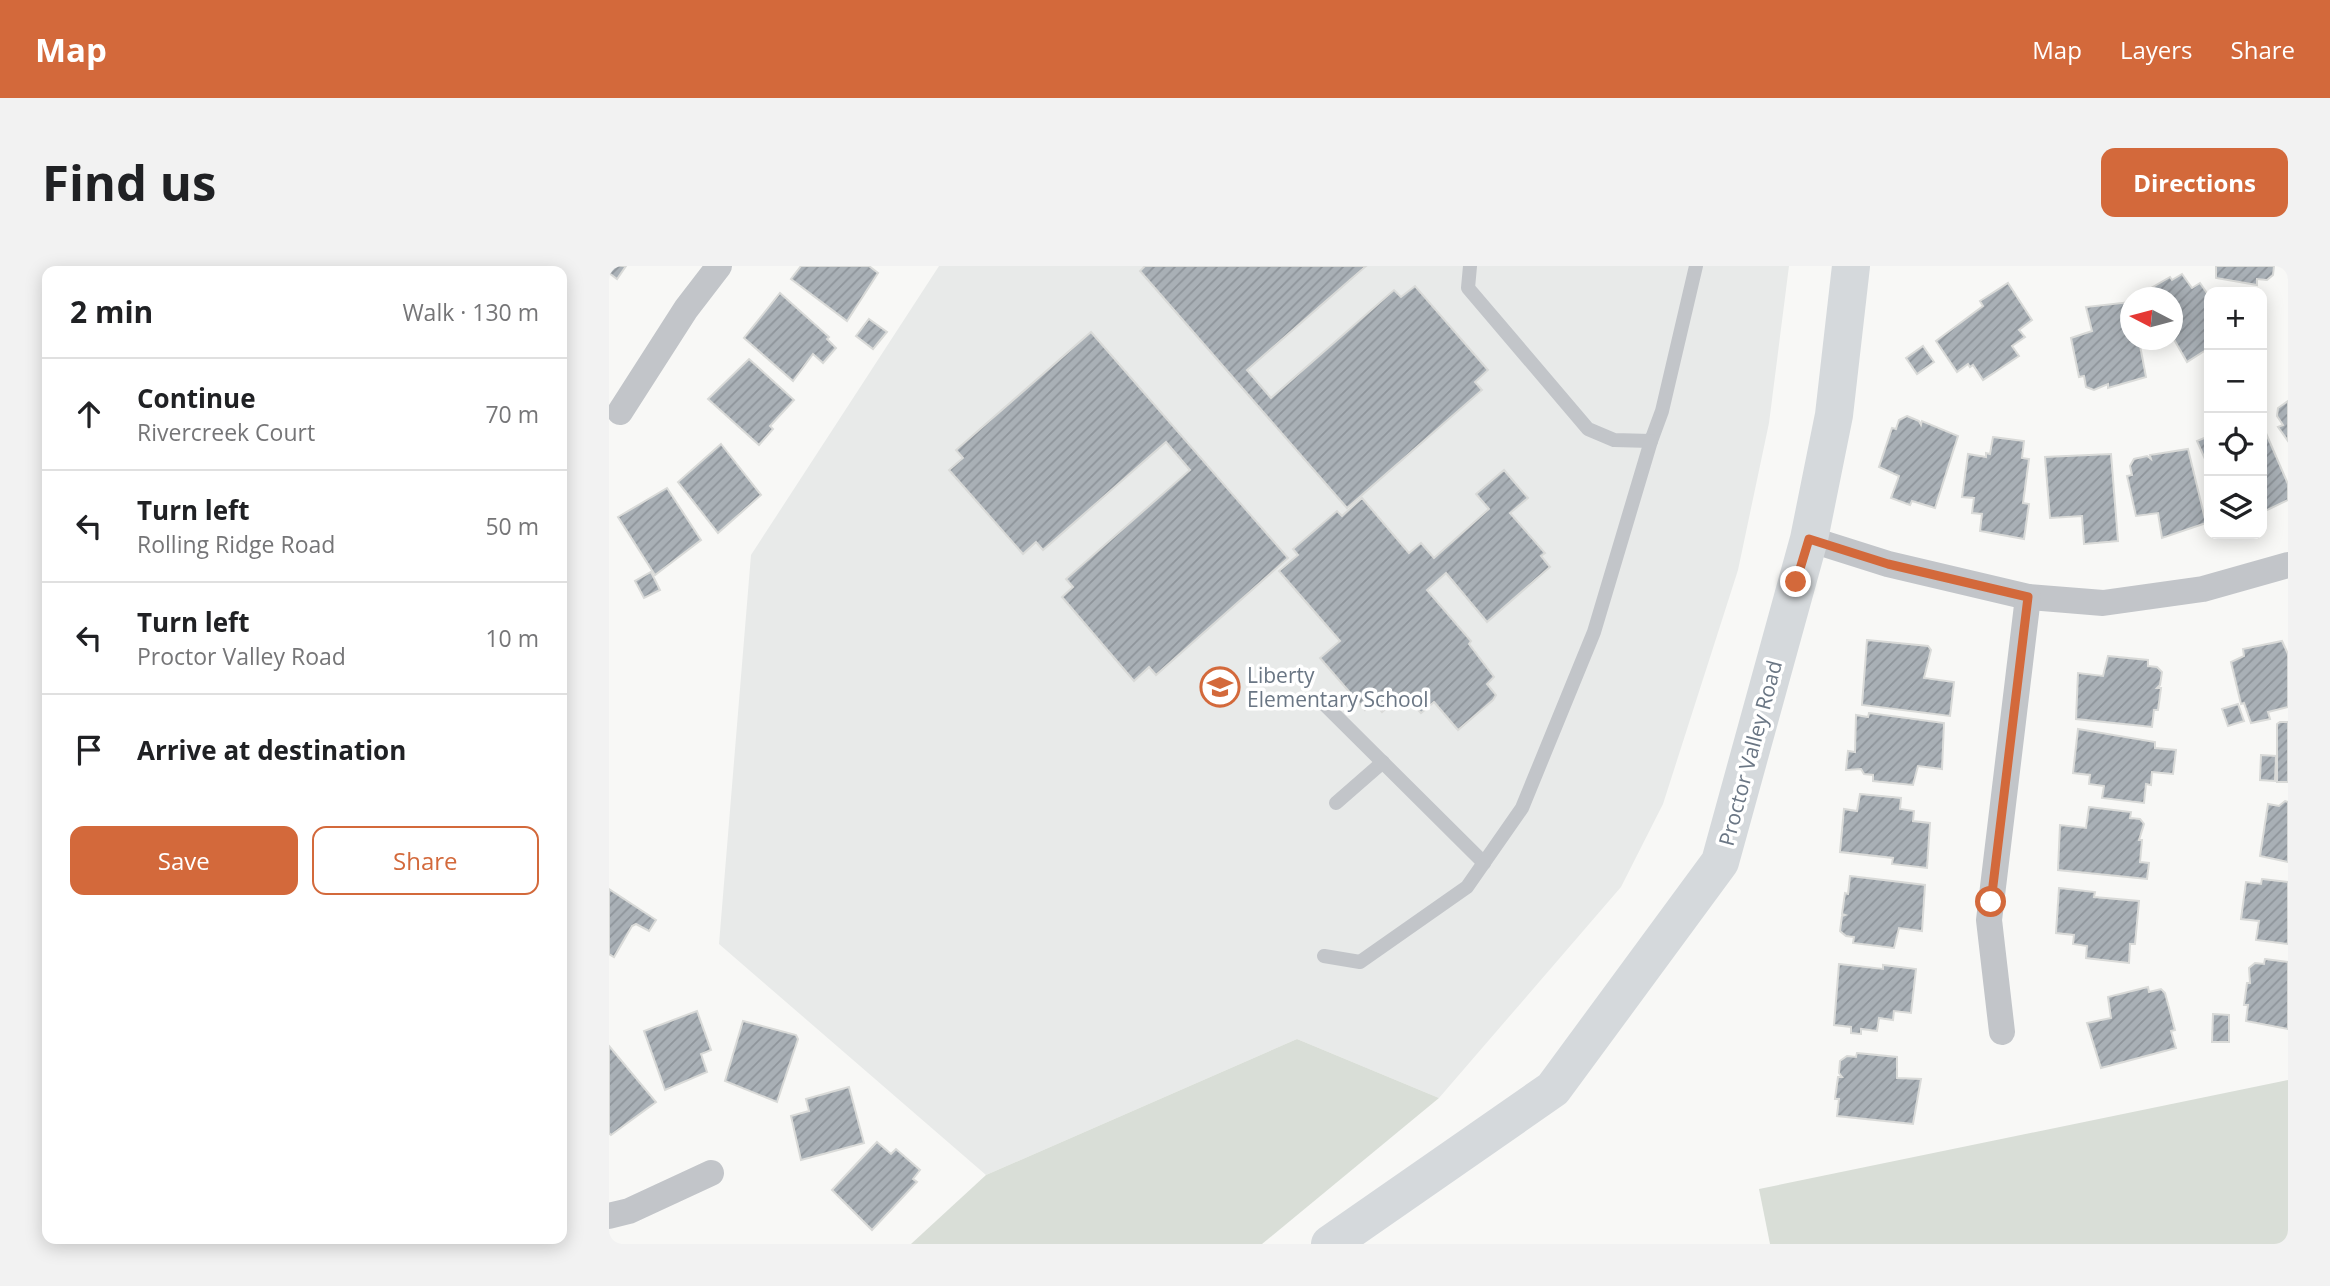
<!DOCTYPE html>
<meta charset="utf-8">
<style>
:root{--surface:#fff;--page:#f2f2f2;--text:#202124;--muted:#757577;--line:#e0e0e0;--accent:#d3693b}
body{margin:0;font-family:"Open Sans",sans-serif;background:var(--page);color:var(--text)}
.controls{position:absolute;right:21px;top:21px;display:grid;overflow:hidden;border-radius:14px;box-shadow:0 4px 18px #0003}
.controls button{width:63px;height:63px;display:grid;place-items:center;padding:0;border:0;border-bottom:2px solid var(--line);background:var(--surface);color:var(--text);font:35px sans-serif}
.compass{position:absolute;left:1511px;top:21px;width:63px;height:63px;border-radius:50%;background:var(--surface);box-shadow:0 4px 18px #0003;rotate:276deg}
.stop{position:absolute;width:21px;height:21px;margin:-16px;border:5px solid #d3693b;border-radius:50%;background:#fff}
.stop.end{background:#d3693b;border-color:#fff;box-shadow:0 2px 7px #0008}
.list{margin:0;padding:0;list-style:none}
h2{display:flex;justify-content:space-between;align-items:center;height:91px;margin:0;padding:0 28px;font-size:30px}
h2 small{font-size:23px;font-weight:400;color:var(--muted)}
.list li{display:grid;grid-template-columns:46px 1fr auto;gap:21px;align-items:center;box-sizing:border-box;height:112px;padding:0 28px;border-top:2px solid var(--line)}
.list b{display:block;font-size:26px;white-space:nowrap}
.list p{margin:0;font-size:23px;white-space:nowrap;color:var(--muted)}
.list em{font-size:23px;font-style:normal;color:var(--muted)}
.actions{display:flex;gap:14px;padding:21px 28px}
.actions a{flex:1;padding:16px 0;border:2px solid var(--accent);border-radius:14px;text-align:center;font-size:24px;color:var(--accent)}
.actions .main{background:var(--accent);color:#fff}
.icon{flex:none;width:38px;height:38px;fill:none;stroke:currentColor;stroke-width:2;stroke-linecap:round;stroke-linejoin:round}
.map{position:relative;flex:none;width:1679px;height:978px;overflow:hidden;border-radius:14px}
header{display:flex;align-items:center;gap:42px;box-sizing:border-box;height:98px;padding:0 35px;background:var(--accent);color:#fff}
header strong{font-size:33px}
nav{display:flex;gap:38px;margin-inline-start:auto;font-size:24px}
.intro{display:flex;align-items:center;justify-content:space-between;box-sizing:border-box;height:168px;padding:0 42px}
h1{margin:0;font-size:49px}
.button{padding:18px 32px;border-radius:14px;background:var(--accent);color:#fff;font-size:24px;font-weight:700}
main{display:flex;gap:42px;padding:0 42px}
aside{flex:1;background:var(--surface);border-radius:14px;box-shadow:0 4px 18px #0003}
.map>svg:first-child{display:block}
</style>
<header>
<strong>Map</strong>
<nav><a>Map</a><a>Layers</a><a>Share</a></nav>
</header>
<div class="intro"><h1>Find us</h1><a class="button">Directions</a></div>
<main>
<aside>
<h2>2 min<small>Walk · 130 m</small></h2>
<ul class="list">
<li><svg class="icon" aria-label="ahead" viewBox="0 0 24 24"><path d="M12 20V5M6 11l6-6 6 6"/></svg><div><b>Continue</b><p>Rivercreek Court</p></div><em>70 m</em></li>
<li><svg class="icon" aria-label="left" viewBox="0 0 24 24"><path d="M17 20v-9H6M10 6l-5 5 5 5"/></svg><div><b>Turn left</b><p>Rolling Ridge Road</p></div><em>50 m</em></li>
<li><svg class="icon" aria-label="left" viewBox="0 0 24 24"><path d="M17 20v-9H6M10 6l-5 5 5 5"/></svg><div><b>Turn left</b><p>Proctor Valley Road</p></div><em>10 m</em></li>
<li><svg class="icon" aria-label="arrive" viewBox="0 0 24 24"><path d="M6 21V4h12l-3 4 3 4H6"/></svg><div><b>Arrive at destination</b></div></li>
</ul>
<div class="actions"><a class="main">Save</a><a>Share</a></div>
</aside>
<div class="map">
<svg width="1679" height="978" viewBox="0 0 1679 978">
<defs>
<pattern id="building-hatch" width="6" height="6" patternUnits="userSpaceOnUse" patternTransform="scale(1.75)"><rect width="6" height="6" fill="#a9b0b6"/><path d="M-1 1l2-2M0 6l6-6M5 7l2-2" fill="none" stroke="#8e949a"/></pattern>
</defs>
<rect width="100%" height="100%" fill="#f8f8f6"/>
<path fill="#e8eae9" d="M330,0H1180L1160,157L1129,304L1054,538L1012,621L830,832L688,773L377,909L110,678L142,289Z"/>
<g fill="#d9ded7">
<path d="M688,773L830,832L653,978H302L377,909Z"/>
<path d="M1679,814V978H1161L1150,923Z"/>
</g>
<g fill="url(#building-hatch)" stroke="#d9dad8" stroke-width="2">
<path d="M0,0H17L8,13L0,7Z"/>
<path d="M192,0H260L269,7L238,55L182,13Z"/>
<path d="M536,0H757L638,104L662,132L785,24L792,31L806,20L879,104L866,116L873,124L738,242L531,5Z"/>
<path d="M1607,0H1665L1664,9L1658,14L1648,13V19L1607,12Z"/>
<path d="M1573,8L1583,22L1591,17L1600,30V82L1578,96L1563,70V32H1534L1532,28L1561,11L1563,14Z"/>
<path d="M1399,17L1423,54L1410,64L1416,71L1403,80L1410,90L1374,114L1364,99L1361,101L1359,98L1348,106L1327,75L1374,40L1371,35Z"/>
<path d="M171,27L220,71L218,73L227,82L214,97L204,88L184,115L135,72Z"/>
<path d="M1521,36V74H1530L1537,111L1499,122V118L1485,124L1477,121L1475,110L1470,111L1462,72L1483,65L1477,41Z"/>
<path d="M260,53L278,66L264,83L247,70Z"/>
<path d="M482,66L679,292L547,409L540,401L525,415L453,331L464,321L457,313L581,204L557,176L434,284L427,276L414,288L340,204L354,192L347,184Z"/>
<path d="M1314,80L1325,96L1308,108L1297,92Z"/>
<path d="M140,93L185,134L161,160L164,163L150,179L99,133Z"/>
<path d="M1679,135V175L1669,161L1674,159L1668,150L1669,142Z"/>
<path d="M1298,150L1310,155L1312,159L1313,155L1349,170L1326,242L1303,235L1301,239L1282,232L1290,210L1270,201L1283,162L1287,163L1290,154Z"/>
<path d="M1653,158L1679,218V234L1654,246Z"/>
<path d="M1600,170V202L1588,175Z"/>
<path d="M1384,171L1415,175L1413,192L1420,193L1414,237L1420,238L1415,273L1371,265L1373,248L1363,247L1365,232L1353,231L1359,188L1377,191V187L1381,188Z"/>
<path d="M112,178L152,229L109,267L69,216Z"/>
<path d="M1579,183L1597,257L1553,272L1549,247L1527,250L1518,210L1523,209L1521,200L1525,193L1538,190L1542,193L1541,189Z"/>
<path d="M1502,188L1509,275L1475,278L1473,250L1441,252L1436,191Z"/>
<path d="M895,204L919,232L901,247L936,287L932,290L941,301L878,356L837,307L818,324L862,375L860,378L885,411L878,418L887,429L884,434L849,464L825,436L812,447L798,432L795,435L791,431L773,446L765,436L756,444L711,392L731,375L670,305L689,289L684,283L728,245L733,250L753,232L800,287L812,277L825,292L880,243L867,228Z"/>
<path d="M58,222L92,274L46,309L9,251Z"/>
<path d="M42,306L51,324L35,332L26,315Z"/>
<path d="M1258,374L1319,380L1322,384L1315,412L1345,416L1341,450L1253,439Z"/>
<path d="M1673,375L1679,388V441L1659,446L1661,453L1642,457L1635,437L1632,438L1622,396L1635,390L1634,383Z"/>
<path d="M1499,390L1539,394V400L1548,401L1553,406L1551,419L1548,422H1552L1549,444H1545L1543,461L1467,453L1469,407L1494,410Z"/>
<path d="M1629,438L1635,455L1619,460L1613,443Z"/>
<path d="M1260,447L1335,457L1333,503L1309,500L1304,519L1264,515V509L1255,508L1252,503L1237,504L1239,485L1246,486L1247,449L1259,451Z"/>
<path d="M1671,456H1679V516H1668V458Z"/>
<path d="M1469,463L1546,476V482L1567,484L1564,508L1543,506L1542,519L1537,518L1535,537L1493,532L1495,520L1480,518L1481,509L1464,507Z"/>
<path d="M1652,489L1667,490L1666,515L1651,514Z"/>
<path d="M1251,528L1292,532L1291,543L1305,545L1304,555L1321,557L1318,602L1283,598L1284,592L1231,586L1235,543L1248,545Z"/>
<path d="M1676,535L1679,536V596L1651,590L1659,538L1670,540Z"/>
<path d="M1480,541L1522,546L1521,552L1531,553L1535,558L1530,574H1533L1531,596L1540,597L1538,613L1449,604L1451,559L1477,562Z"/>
<path d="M1241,610L1316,619L1313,665L1290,662L1285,682L1244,677L1245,671L1237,670L1231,665L1233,650L1236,649L1233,648L1236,627L1239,628Z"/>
<path d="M1653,613L1679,616V678L1647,674L1650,655L1632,653L1637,616L1652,618Z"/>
<path d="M1450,622L1486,626L1485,631L1530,635L1526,678H1521L1520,697L1477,692L1478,680L1464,678L1465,669L1447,667Z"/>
<path d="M0,623L47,654L40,665L27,658L23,660L5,691L0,688Z"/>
<path d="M1656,693L1679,696V763L1637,755L1639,739H1635L1638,717H1641L1640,702L1646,697L1655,698Z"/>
<path d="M1230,698L1274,703V699L1307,703L1302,747L1285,745L1284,754L1270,752L1268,765L1252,763V768L1242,767V761L1225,759Z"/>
<path d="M1539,721L1540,726L1552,723L1556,727L1566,764L1562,765L1567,782L1492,802L1478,757L1502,752L1499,731Z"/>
<path d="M88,745L102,784L92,788L98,806L56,824L35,765Z"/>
<path d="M1604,748L1620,749V776H1603Z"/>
<path d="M134,755L187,769L189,773L168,836L116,815Z"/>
<path d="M0,780L47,836L2,869L0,867Z"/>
<path d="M1248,787L1288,791V812L1312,813L1304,858L1228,850L1230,833H1226L1229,811H1233L1230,807L1231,795L1238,790L1247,791Z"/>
<path d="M240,821L255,877L192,894L182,850L200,845L197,833Z"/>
<path d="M268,876L282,888L287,883L311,904L304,913L308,916L263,964L223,924Z"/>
</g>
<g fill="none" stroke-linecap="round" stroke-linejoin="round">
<g stroke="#c2c5c9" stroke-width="14">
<path d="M861,0L859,22L979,163L1005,174L1042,175L1053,145L1087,0"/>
<path d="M711,434L875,597"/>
<path d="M727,537L774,496"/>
<path d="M715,690L751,696L858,621L913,542L985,366L1042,175"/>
</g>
<g stroke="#c2c5c9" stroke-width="26">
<path d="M11,146L77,43L110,0"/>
<path d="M1200,273L1279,298L1419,331L1494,337L1594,323L1679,299"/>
<path d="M1393,766L1380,654L1419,331"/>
<path d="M0,950L20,945L102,907"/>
</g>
<path stroke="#d5d9dc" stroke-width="38" d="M721,978L944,823L1111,596L1200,273L1225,149L1242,0"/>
</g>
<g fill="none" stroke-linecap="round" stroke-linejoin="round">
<path stroke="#d3693b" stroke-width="9" d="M1187,316L1200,273L1279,298L1419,331L1382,636"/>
</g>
<defs>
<g id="school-ring" transform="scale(2.0125)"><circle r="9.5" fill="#fff" stroke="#d3693b" stroke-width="1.5"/><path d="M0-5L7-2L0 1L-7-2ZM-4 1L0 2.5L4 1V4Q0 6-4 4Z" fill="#d3693b"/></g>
</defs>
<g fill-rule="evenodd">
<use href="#school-ring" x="611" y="421"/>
</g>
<g text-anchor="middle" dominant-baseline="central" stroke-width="7" stroke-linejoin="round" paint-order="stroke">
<g font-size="21" fill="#6a7684" stroke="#fff" text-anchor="start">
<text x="638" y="409">Liberty<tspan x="638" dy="24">Elementary School</tspan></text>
</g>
<g font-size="21" fill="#6a7684" stroke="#fff">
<text transform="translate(1141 487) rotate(-75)">Proctor Valley Road</text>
</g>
</g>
</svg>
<div class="controls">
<button>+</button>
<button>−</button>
<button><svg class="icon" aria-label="locate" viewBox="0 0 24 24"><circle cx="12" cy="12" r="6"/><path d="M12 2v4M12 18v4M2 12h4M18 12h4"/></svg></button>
<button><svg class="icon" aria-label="layers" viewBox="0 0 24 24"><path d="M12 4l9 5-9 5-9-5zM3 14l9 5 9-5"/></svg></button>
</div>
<svg class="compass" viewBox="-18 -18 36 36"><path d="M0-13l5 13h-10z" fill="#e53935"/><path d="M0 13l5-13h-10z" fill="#757577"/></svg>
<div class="stop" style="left:1382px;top:636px"></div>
<div class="stop end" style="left:1187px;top:316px"></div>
</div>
</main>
